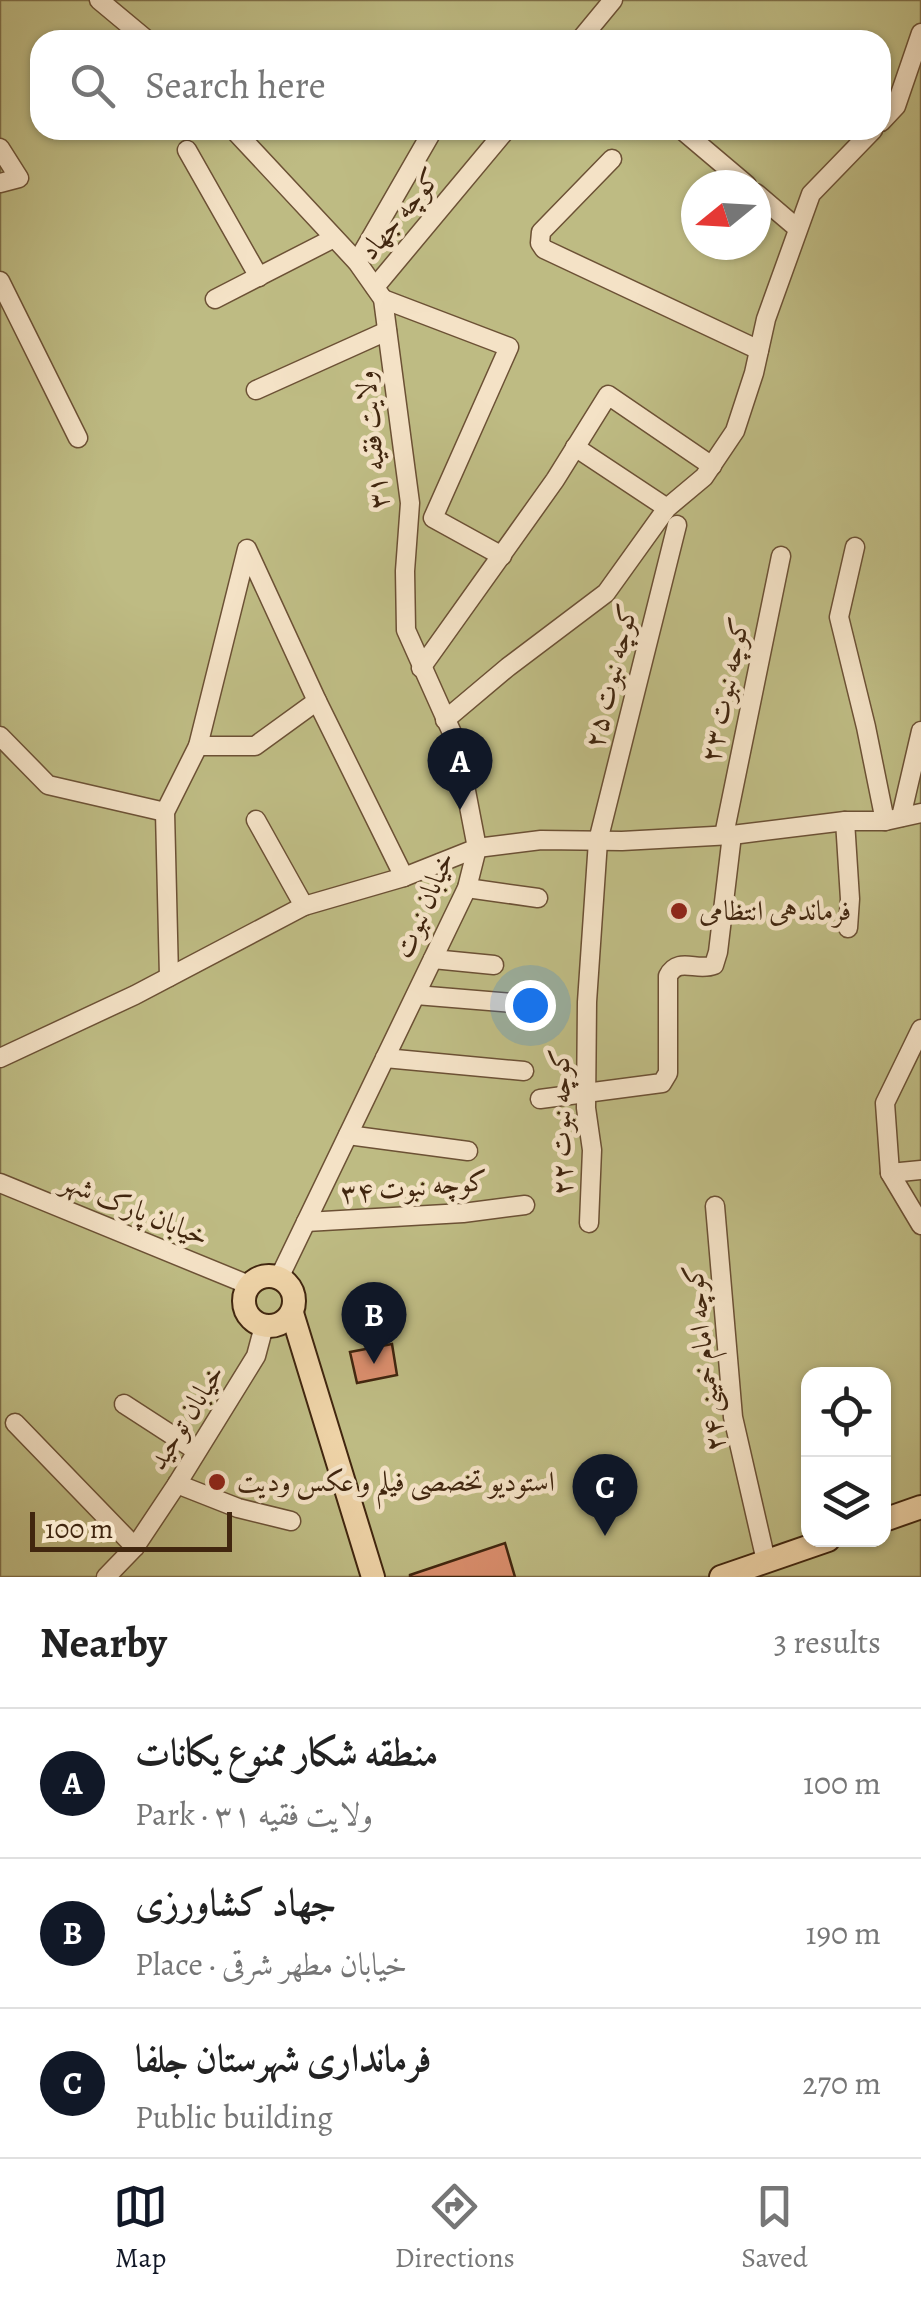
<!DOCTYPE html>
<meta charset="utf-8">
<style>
:root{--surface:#fff;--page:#f2f2f2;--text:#222;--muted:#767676;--line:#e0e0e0;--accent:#111827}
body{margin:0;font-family:Alegreya,Amiri,serif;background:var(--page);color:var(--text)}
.controls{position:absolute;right:30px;bottom:30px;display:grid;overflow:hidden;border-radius:20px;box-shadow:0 2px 8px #0004}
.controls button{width:90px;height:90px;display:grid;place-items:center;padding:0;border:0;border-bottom:2px solid var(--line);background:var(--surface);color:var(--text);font:50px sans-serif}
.compass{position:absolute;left:681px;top:170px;width:90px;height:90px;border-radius:50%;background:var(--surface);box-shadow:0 2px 8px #0004;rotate:252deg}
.scale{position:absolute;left:30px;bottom:25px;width:202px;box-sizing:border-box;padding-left:10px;border:5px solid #41260f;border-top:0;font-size:28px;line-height:35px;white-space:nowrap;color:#41260f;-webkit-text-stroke:8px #f4e2c6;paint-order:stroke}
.you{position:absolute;left:530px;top:1005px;width:35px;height:35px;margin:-25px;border:8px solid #fff;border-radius:50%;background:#1a73e8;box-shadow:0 0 0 15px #1a73e833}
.badge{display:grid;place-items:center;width:65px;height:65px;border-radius:50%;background:var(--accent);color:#fff;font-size:32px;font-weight:700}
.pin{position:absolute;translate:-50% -82px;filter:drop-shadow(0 2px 5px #0008)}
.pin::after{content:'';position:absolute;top:52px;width:35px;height:30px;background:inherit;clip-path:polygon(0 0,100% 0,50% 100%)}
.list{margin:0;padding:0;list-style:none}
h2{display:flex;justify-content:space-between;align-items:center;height:130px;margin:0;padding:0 40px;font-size:42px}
h2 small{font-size:32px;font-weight:400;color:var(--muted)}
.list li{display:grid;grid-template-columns:65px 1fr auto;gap:30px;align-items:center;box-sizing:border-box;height:150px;padding:0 40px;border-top:2px solid var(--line)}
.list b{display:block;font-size:38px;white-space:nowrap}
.list p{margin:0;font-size:32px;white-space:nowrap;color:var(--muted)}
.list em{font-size:32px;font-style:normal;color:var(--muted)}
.icon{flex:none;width:55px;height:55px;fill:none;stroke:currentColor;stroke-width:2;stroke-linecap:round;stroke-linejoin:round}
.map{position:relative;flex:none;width:921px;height:1577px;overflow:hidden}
.search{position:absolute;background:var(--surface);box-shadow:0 2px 8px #0004;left:30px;right:30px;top:30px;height:110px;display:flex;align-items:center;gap:25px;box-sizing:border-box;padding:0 35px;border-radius:30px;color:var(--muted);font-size:38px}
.sheet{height:580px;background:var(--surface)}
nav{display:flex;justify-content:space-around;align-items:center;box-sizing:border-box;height:140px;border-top:2px solid var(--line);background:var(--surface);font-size:28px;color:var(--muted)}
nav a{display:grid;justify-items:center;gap:5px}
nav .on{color:var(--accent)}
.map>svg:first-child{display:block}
</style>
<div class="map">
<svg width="921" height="1577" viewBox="0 0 921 1577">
<rect width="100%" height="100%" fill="#eed3a7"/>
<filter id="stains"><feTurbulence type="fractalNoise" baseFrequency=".002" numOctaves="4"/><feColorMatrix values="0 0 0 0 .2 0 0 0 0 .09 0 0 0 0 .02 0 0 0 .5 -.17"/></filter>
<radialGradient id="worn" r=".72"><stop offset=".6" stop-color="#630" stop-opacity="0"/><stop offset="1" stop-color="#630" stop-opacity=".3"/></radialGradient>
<path fill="#bebb83" stroke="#807049" stroke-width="2.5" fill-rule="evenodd" d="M0,0H921V1577H0ZM40,40H881V130H40ZM696,185H756V245H696ZM808,1374H884V1540H808Z"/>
<g fill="#da8e6d" stroke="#41260f" stroke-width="2.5">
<path d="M392,1344L397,1375L357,1383L350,1352Z"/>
<path d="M505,1543L515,1577H410V1575Z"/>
</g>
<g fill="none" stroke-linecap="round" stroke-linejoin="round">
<g stroke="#6c5135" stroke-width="21">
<g id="minor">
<path d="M99,0L147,40"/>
<path d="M580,40L613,0"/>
<path d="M881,122L896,106L921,33"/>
<path d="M234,130L357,262L383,299L410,503L405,571L406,630L457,744L477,848L467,888L279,1278"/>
<path d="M682,130L747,185"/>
<path d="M0,148L19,178L0,183"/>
<path d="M187,150L259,277"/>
<path d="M612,159L541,232L540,243L544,249L759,350"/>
<path d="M756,193L797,228"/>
<path d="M357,262L433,130"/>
<path d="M0,281L78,438"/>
<path d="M375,287L506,130"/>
<path d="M215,299L334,238"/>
<path d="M383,299L509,347L433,518L502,556"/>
<path d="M256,390L387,331"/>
<path d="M575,447L667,508"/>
<path d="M855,547L839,617L866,727L885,821"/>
<path d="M421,668L555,480L608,395L712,466"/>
<path d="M445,720L508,667L606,593L667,508L704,477L735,431L754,373L766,319L811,194L873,130"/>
<path d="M0,736L48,785L165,812"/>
<path d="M198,746H255L317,701"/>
<path d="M901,817L921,731"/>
<path d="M256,820L304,906"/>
<path d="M845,821L850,899L848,928"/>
<path d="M724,835L781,556"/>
<path d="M467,888L538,898"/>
<path d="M433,959L494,965"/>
<path d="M169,977L165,812L198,746L247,549L317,701L404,877"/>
<path d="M416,995L538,1005"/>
<path d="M921,1029L885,1103L890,1173L921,1225"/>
<path d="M0,1058L135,995L304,906L404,877L477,848L541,840L622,841L732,835L845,821H885L921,813"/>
<path d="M385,1058L524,1071"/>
<path d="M540,1099L662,1083L668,1073V976C678,956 697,972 714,965L718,952L732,835"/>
<path d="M348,1135L468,1151"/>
<path d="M890,1173L921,1170"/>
<path d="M0,1183L249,1285"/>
<path d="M715,1206L733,1417L766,1561"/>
<path d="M306,1222L463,1213L525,1205"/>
<path d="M589,1223L592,1150L586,1108L587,1002L598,841L677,525"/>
<path d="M124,1404L195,1450"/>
<path d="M15,1423L135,1547"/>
<path d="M177,1484L238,1508L291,1521"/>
<path d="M106,1577L135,1547L177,1484L256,1356L264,1326"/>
</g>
</g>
<g stroke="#41260f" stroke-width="26">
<g id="major">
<circle cx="269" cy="1301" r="25"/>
<path d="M292,1313L373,1577"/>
<path d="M884,1520L921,1507"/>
<path d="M721,1577L828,1540"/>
</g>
</g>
<use href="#minor" stroke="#f4e2c6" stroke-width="18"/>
<use href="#major" stroke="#eed3a7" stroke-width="22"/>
</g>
<g fill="#8f2418" stroke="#f4e2c6" stroke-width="4">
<circle cx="679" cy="911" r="10"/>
<circle cx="217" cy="1482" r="10"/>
</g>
<g text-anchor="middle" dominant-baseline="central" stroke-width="9" stroke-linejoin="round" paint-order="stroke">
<g font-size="28" fill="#41260f" stroke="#f4e2c6">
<text transform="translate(400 214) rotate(-50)">کوچه جهاد</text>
<text transform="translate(372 440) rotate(-96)">ولایت فقیه ۳۱</text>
<text transform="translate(611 676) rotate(-76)">کوچه نبوت ۲۵</text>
<text transform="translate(725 690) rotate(-78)">کوچه نبوت ۲۳</text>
<text transform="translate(424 905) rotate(-67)">خیابان نبوت</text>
<text transform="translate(561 1122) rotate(-91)">کوچه نبوت ۲۲</text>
<text transform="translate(414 1187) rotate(-5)">کوچه نبوت ۳۴</text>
<text transform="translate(135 1209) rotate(22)">خیابان پارک شهر</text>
<text transform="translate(704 1358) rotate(-97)">کوچه امام خمینی ۲۴</text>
<text transform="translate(186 1417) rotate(-58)">خیابان توحید</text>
</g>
<g font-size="28" fill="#41260f" stroke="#f4e2c6" text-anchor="start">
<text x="699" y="911">فرماندهی انتظامی</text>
<text x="237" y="1482">استودیو تخصصی فیلم و عکس ودیت</text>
</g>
</g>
<rect width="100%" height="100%" filter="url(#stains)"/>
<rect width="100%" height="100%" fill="url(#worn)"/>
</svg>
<div class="controls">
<button><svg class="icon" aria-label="locate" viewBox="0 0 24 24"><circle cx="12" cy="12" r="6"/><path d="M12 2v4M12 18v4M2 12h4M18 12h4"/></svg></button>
<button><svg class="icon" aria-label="layers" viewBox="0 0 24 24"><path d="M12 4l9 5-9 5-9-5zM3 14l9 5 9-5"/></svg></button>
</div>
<svg class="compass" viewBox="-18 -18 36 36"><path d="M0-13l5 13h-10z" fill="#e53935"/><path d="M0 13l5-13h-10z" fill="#767676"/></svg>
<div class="scale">100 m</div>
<div class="you"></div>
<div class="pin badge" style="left:460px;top:810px">A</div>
<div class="pin badge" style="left:374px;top:1364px">B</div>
<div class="pin badge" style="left:605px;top:1536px">C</div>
<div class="search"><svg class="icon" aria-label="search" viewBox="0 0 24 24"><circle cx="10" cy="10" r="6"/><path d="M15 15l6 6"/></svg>Search here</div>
</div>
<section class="sheet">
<h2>Nearby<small>3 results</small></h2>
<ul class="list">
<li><span class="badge">A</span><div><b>منطقه شکار ممنوع یکانات</b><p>Park · ولایت فقیه ۳۱</p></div><em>100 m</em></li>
<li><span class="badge">B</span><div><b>جهاد کشاورزی</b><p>Place · خیابان مطهر شرقی</p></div><em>190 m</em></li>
<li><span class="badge">C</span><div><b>فرمانداری شهرستان جلفا</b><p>Public building</p></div><em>270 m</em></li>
</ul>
</section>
<nav>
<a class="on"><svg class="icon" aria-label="map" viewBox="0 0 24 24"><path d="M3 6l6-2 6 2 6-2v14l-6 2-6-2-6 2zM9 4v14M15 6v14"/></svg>Map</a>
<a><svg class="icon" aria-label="directions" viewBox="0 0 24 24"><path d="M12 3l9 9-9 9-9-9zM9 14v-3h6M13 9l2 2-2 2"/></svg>Directions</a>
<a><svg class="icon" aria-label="saved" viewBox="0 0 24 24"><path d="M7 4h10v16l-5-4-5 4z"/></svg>Saved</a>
</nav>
